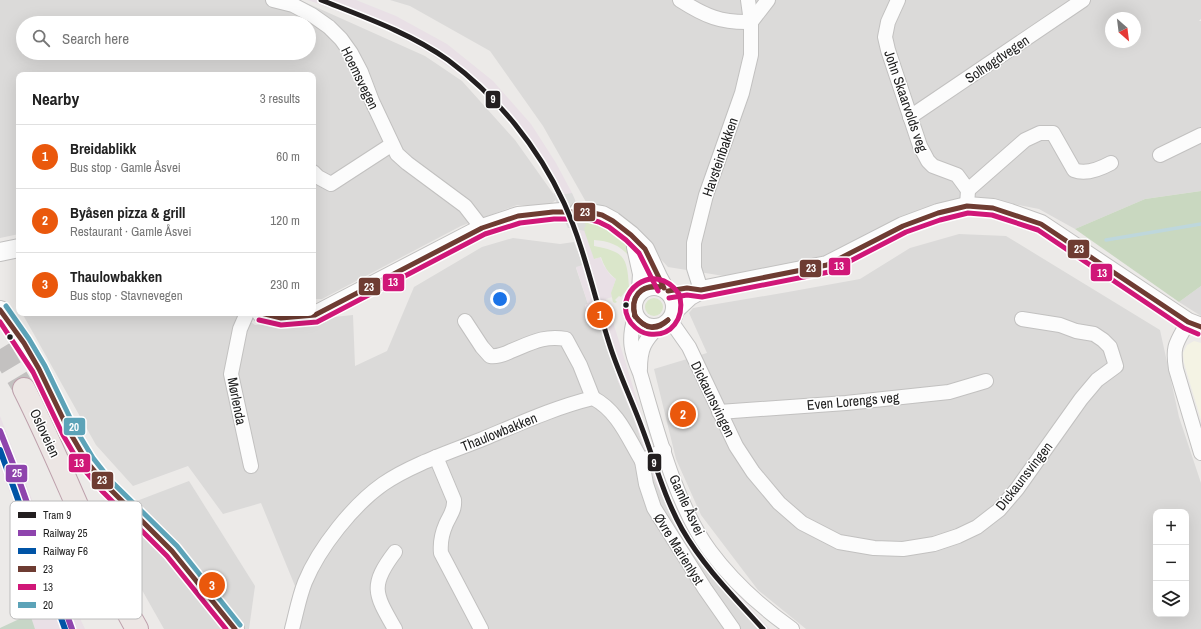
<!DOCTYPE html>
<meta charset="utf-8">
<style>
:root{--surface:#fff;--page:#f2f2f2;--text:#222;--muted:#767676;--line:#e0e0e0;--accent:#ea580c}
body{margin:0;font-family:"Archivo Narrow",sans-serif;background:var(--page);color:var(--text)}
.controls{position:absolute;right:12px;bottom:12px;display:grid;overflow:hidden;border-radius:8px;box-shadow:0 4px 16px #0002}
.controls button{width:36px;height:36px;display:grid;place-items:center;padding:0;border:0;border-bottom:1px solid var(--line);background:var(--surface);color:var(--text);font:20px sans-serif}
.compass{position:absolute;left:1105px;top:12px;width:36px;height:36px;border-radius:50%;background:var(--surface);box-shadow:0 4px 16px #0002;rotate:152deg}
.you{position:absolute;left:500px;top:299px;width:14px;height:14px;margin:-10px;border:3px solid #fff;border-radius:50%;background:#1a73e8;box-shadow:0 0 0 6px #1a73e833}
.badge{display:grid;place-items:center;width:26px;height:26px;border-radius:50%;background:var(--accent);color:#fff;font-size:13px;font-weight:700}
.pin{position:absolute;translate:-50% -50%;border:2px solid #fff;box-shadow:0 1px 4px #0006}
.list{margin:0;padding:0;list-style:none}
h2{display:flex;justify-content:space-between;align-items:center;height:52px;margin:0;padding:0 16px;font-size:17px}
h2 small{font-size:13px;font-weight:400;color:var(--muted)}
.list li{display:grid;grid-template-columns:26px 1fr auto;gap:12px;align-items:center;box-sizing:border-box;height:64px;padding:0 16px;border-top:1px solid var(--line)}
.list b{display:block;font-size:15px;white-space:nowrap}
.list p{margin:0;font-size:13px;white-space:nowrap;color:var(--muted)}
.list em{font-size:13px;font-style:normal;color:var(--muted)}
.icon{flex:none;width:22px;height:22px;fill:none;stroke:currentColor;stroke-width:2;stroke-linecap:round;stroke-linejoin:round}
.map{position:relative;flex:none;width:1201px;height:629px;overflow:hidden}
.search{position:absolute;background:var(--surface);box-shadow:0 4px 16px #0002;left:16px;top:16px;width:300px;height:44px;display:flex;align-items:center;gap:10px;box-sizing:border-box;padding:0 14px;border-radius:22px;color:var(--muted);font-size:15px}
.panel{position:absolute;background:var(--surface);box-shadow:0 4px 16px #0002;left:16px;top:72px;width:300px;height:244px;border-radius:8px}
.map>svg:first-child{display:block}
</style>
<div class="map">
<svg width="1201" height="629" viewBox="0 0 1201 629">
<rect width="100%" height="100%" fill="#eceae8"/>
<g fill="#dbdad9" fill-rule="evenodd">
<path d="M0,0H300L425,56L462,81L515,140L557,199L547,207L517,205L461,226L322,299H313V75H19V234L0,238ZM23,23H309V53H23Z"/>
<path d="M390,0H1201V19L1199,21H1201V191L1145,199L1075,229L1039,209L983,198L948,201L921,209L823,257L724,276L668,267L630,226L586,202L543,126L490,51L410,6ZM1111,18H1135V42H1111Z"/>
<path d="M959,234L1006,236L1160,330L1179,417L1201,483V629H806L758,590L701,515L676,459L654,369L707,353L689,313L693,308L788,292L860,279L910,248ZM1156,512H1186V614H1156Z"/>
<path d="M513,238L560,244L574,242L583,265L576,268L588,304L585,305L589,319H592L593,321L600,319L618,381L633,416L656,483L700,559L759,629H284L295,586L261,503L223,514L188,466L133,486L96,445L22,313H238L255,325L353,315L355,366L387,351L414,287L482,247Z"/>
<path d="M1201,286V316L1179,302Z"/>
<path d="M189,481L255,586L249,629H164L129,567L134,502Z"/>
</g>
<g fill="#e9e0e6">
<path d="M308,0H356L396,16L447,44L493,81L531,124L556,163L572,193L586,226L595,259L600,257L604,266L611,276L616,279L611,293L612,297L606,299L657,465L670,499L696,544L728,584L770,629H759L700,559L675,522L656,483L633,416L618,381L600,319L593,321L592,319H589L585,305L588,304L576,267L583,265L570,228H568L553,194L555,193L542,168L524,142L504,117L473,84L429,53L390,31Z"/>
<path d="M0,416L66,589L85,629H35L30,614L46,608L44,597L27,552L25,532L0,466Z"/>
</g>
<path fill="#f4f3e4" d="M1194,341L1201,343V420L1184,363L1183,353L1187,345Z"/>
<g fill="#dae6ca">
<path d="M582,218L597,221L620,236L632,253L630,257C620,245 609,241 594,240V246C625,252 627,257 629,287L621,297L619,296L615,300L617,302L615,303L613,302L611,293L616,279C608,273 604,266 601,257L594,259L583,227Z"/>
<circle cx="654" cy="307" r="9"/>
</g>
<path fill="#c9d8c0" d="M1201,191V286L1179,302L1075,229L1145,199Z"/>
<path fill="#c7d6c7" d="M30,614L35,629H0V628Z"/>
<path fill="#dcdcdb" d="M555,193L560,195L572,193L586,226L584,228L585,231L570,228H568L553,194Z"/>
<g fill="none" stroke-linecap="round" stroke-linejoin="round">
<path stroke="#bed7dc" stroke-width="3.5" d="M1106,240L1201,224"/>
<path stroke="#c3c1c0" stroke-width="22" stroke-dasharray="22 11" stroke-linecap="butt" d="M0,349L24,389"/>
<g stroke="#c2c1c0" stroke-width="16">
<g id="minor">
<path d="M273,0L293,5L312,15L329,27L341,39L351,53L361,72L372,101L397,154L407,163L465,206L482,228"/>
<path d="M680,0C705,16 721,23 751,22L768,0"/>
<path d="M898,0L888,22L885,37L888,50L920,146L928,161L933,166L957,175L968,190L967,206"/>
<path d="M910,117L1083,0"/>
<path d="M1160,155L1201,135"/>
<path d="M313,172L318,177L331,184L391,145"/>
<path d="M968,190L1025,140L1040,133H1053L1074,170C1086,175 1100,169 1111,163"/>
<path d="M701,290L694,268V243L706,195L742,93L751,55V22L748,0"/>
<path d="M247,313L240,329L231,374L251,466"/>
<path d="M635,317C628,339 631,352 640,373C657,430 675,504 710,551C733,582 761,607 792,629"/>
<path d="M670,320L689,347L736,446L753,472L779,503L802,523L839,542L874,548L903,549L934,544L958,536L977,527L999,510L1017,489L1081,399L1097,380L1116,366L1110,347L1103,340L1094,334L1076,331L1060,325L1022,319"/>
<path d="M465,321L482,347L490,356C498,357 505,354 511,351C531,343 544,335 566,339L580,365L593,398"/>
<path d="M1188,322C1177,342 1172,345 1176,369L1201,453"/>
<path d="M640,369C640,349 644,341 658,327"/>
<path d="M719,412L846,403L949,392L986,381"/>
<path d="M436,457L454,500C455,510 450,515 446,524C442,533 440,543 441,553L481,629"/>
<path d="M642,461L646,484L654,508L705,589L733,629"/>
<path d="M292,629C296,614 299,597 305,582C319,548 353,505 383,484C412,464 453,451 485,438C521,423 556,407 593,398C618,411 628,438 642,461L664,450"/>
<path d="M395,629C375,594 369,586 395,552"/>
</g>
</g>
<g stroke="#c2c1c0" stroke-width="20">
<g id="tertiary">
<path d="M579,211L602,215L613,221L631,235L645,249L658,277L664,288"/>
<path d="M636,247L642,274L641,290"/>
<path d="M0,252L19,248"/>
<circle cx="654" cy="307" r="21"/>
<path d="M0,310C16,332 32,354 44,378C58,406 69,436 87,462C112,497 144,520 172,551C194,576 214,603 235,629"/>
<path d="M675,310L690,296L701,290L827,265L903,226L938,213L967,206L993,208L1010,213L1041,224L1188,322L1201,327"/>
<path d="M261,313L281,318L315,315L482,228L518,216L561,212"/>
</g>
</g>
<g stroke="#bea1ac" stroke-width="24">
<path id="trunk" d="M24,389C64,468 93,552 137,629"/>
</g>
<use href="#minor" stroke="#fcfcfc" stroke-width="14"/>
<use href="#tertiary" stroke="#fcfcfc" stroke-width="18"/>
<use href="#trunk" stroke="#ece6e4" stroke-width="22"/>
<g stroke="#fff" stroke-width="8">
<g id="bus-1">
<path d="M668,291L687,288L701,290L827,265L903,226L938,213L967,206L993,208L1041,224L1188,322L1201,327"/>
<path d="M0,310L24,343L39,369L69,431L87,462L107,486L172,551L235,629"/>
<path d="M261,313L281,318L315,315L482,228L518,216L553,212H589L602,215L613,221L631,235L645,249L664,288"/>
<path d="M635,316C645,329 655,330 668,320"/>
<path d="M635,316C645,329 656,332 668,320"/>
<path d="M635,316C630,297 640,284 660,287"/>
<path d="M635,316C630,298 640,285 660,287"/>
</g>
</g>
<g stroke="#fff" stroke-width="8">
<g id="bus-2">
<path d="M679,294C654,258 610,294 631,323C636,329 641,333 649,334C672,337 684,318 680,297"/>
<path d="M669,298L687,295L702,297L829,272L906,232L940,220L968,213L992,215L1038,230L1184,328L1198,334"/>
<path d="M259,320L281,325L317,322L485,234L520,223L554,219H588L599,222L609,227L626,240L639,253L658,291"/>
<path d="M0,322L33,372L63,435L81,466L102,491L167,556L226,629"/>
</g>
</g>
<g stroke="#fff" stroke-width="8">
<path id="bus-3" d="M6,306L29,339L45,366L75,428L93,458L112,482L177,546L240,625"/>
</g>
<use href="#bus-1" stroke="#6e3c32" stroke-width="5"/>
<use href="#bus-2" stroke="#d01778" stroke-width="5"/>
<use href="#bus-3" stroke="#5ca3b8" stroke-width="5"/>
<g stroke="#fff" stroke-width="9">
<path id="rail-1" d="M0,431L15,469L72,629"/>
</g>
<g stroke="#fff" stroke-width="9">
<path id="rail-2" d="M0,450L65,629"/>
</g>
<use href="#rail-1" stroke="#8e44ad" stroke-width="6"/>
<use href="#rail-2" stroke="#0054a6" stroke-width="6"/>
<g stroke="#fff" stroke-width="8">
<path id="tram-1" d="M321,0C364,17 410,33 448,60C498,97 538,147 564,203C585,249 595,301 611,349C620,376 632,401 642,428C655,462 664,497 682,529C703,566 734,597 763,629"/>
</g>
<use href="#tram-1" stroke="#231f20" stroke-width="5"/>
</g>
<g fill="#1e1e1e" stroke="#fff" stroke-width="1.5">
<circle cx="626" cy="305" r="3.5"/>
<circle cx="10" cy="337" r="3.5"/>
</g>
<g text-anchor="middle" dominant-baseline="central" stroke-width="3" stroke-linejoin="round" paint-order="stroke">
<g font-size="14" fill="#1e1e1e" stroke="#fff">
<text transform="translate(997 59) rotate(-34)">Solhøgdvegen</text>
<text transform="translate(360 78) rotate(64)">Hoemsvegen</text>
<text transform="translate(906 101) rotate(71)">John Skaarvolds veg</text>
<text transform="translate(720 157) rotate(-71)">Havsteinbakken</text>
<text transform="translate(713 399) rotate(64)">Dickaunsvingen</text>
<text transform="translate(237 401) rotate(79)">Mørlenda</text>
<text transform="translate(853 401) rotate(-5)">Even Lorengs veg</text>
<text transform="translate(499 432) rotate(-22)">Thaulowbakken</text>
<text transform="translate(45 433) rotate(65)">Osloveien</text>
<text transform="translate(1024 476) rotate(-52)">Dickaunsvingen</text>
<text transform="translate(687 505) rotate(65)">Gamle Åsvei</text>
<text transform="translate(679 549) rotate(58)">Øvre Marienlyst</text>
</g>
</g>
<rect x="10" y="501" width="132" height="118" rx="6" fill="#fff" stroke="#bcbcbc" stroke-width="1"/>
<rect x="18" y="512" width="18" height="6" fill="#231f20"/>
<rect x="18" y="530" width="18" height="6" fill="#8e44ad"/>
<rect x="18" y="548" width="18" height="6" fill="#0054a6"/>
<rect x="18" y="566" width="18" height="6" fill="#6e3c32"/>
<rect x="18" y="584" width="18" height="6" fill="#d01778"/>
<rect x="18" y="602" width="18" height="6" fill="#5ca3b8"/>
<g font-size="11" fill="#1e1e1e">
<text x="43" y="519">Tram 9</text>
<text x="43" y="537">Railway 25</text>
<text x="43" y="555">Railway F6</text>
<text x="43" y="573">23</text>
<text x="43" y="591">13</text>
<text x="43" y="609">20</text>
</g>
<g stroke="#fff" stroke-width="1.5">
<rect x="485" y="90" width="16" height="19" rx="4" fill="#231f20"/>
<rect x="573" y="202" width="23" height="20" rx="4" fill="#6e3c32"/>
<rect x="1067" y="239" width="23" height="20" rx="4" fill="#6e3c32"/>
<rect x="828" y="257" width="23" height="19" rx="4" fill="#d01778"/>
<rect x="799" y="259" width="23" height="19" rx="4" fill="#6e3c32"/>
<rect x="1090" y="263" width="23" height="19" rx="4" fill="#d01778"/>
<rect x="382" y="273" width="23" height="19" rx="4" fill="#d01778"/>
<rect x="358" y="277" width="23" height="19" rx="4" fill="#6e3c32"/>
<rect x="63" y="417" width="23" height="19" rx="4" fill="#5ca3b8"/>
<rect x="647" y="453" width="15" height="19" rx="4" fill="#231f20"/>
<rect x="68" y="453" width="23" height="20" rx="4" fill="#d01778"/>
<rect x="5" y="464" width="23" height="19" rx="4" fill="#8e44ad"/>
<rect x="91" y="471" width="23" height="19" rx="4" fill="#6e3c32"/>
</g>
<g font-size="11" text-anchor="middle" font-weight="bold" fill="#fff">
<text x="493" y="103">9</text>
<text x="585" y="216">23</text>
<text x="1079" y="253">23</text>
<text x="839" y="270">13</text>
<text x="811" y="272">23</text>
<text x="1102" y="277">13</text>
<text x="393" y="286">13</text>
<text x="369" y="291">23</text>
<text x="74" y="431">20</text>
<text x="654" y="467">9</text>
<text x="79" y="467">13</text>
<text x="17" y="477">25</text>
<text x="102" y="484">23</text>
</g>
</svg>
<div class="controls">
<button>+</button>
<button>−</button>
<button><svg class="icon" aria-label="layers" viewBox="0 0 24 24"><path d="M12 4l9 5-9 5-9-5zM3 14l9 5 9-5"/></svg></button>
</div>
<svg class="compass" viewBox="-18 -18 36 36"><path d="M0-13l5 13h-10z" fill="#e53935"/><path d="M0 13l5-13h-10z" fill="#767676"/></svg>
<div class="you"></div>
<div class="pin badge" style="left:600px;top:315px">1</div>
<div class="pin badge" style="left:683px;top:414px">2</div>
<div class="pin badge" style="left:212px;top:585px">3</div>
<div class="search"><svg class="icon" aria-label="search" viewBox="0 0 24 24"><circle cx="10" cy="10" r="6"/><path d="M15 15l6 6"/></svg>Search here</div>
<section class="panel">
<h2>Nearby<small>3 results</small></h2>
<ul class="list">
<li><span class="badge">1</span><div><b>Breidablikk</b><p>Bus stop · Gamle Åsvei</p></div><em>60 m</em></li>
<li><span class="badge">2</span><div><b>Byåsen pizza &amp; grill</b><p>Restaurant · Gamle Åsvei</p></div><em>120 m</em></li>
<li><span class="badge">3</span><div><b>Thaulowbakken</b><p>Bus stop · Stavnevegen</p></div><em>230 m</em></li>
</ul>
</section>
</div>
